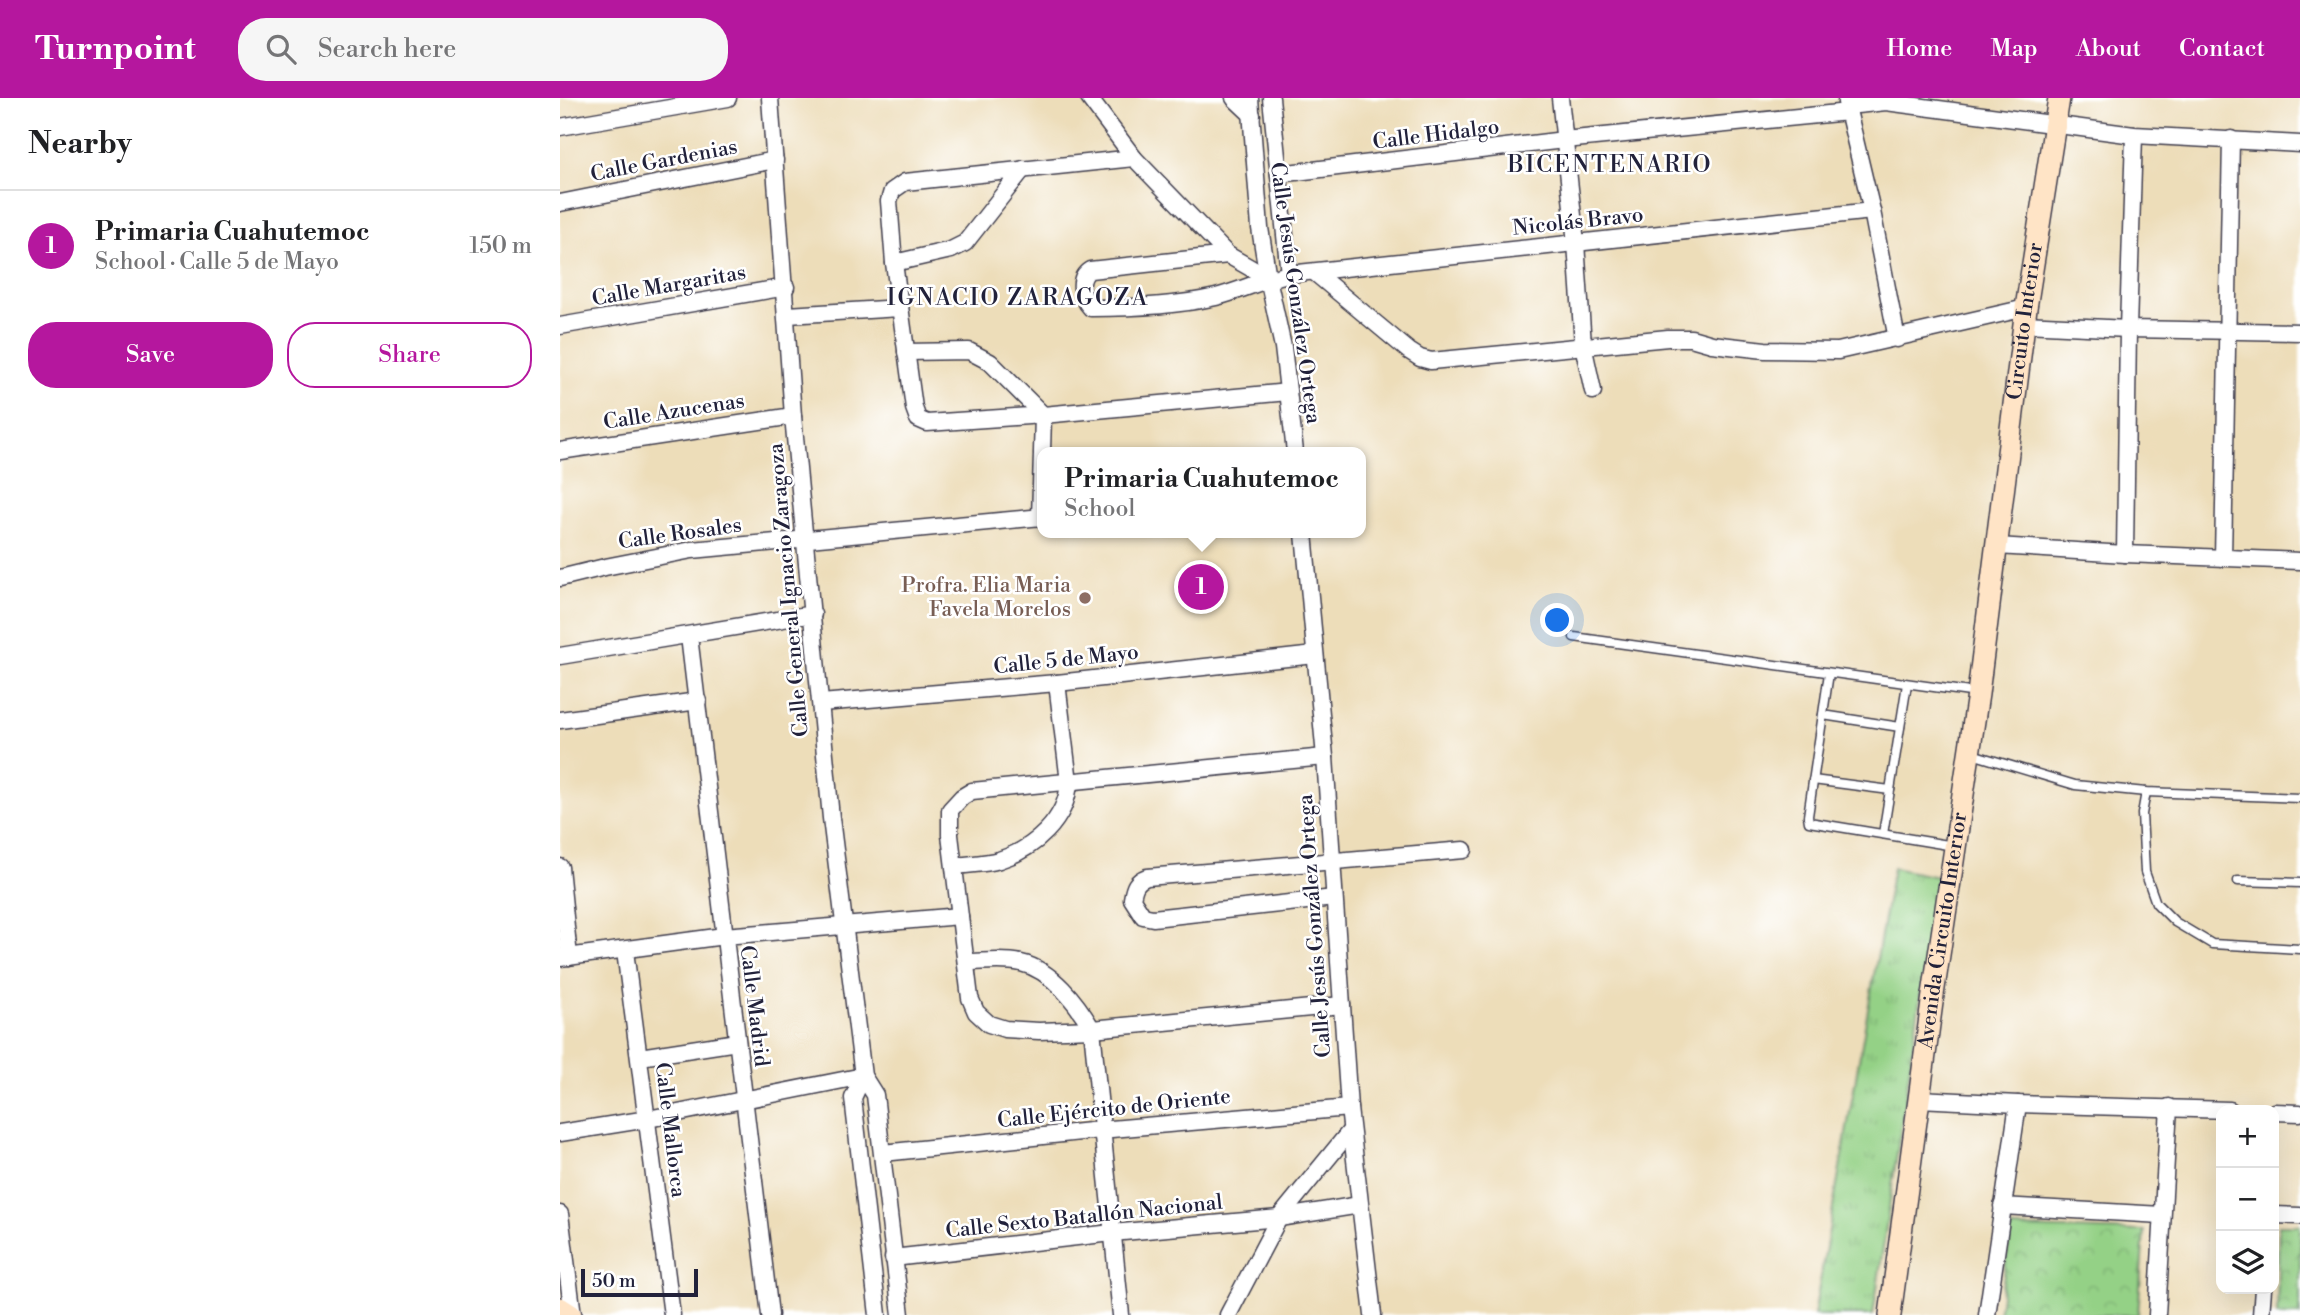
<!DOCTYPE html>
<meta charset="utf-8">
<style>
:root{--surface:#fff;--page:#f6f6f6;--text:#202124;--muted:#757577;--line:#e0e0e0;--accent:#b5179e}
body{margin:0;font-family:"Libre Bodoni",serif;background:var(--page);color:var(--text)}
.controls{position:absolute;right:21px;bottom:21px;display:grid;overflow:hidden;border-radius:14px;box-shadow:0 7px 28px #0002}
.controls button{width:63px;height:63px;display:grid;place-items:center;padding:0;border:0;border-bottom:2px solid var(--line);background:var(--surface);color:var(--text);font:35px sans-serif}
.scale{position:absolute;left:21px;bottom:18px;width:117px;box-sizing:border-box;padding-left:7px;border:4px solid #22223b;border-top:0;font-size:19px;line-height:24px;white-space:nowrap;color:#22223b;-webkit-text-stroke:5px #fff;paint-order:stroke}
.you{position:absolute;left:998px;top:523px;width:24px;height:24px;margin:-18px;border:5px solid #fff;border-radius:50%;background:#1a73e8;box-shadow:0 0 0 10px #1a73e833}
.badge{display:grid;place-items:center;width:46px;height:46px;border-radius:50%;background:var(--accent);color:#fff;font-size:23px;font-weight:700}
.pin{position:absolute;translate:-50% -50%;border:4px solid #fff;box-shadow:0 2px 7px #0006}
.popup{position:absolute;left:477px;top:349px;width:329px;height:91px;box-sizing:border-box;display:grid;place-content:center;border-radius:14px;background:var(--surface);filter:drop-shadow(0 2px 5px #0005);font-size:23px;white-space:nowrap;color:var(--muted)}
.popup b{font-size:26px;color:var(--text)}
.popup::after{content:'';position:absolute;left:50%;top:100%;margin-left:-14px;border:14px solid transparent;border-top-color:var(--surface)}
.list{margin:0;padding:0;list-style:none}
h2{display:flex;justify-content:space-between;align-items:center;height:91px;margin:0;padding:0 28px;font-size:30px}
h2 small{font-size:23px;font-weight:400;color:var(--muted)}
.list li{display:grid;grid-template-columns:46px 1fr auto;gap:21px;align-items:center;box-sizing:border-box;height:112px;padding:0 28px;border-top:2px solid var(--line)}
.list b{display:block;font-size:26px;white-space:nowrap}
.list p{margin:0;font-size:23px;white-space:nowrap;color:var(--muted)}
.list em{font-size:23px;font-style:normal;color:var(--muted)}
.actions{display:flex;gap:14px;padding:21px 28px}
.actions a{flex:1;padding:16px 0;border:2px solid var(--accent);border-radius:28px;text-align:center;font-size:24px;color:var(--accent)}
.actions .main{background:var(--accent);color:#fff}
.icon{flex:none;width:38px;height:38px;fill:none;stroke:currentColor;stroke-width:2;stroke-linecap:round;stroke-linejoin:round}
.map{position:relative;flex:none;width:1740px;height:1217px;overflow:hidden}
header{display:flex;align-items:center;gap:42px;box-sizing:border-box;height:98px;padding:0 35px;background:var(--accent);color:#fff}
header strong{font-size:33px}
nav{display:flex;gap:38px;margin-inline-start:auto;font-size:24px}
.search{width:490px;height:63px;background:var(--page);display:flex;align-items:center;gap:18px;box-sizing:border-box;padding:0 24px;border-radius:28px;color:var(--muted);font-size:26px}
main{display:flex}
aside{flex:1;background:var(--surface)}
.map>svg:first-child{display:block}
</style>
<header>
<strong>Turnpoint</strong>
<div class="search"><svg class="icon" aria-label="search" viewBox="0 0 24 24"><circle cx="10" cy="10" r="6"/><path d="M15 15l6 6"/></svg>Search here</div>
<nav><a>Home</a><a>Map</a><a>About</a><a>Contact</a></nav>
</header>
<main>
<aside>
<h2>Nearby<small></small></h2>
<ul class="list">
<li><span class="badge">1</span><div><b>Primaria Cuahutemoc</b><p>School · Calle 5 de Mayo</p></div><em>150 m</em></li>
</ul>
<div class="actions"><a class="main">Save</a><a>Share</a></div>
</aside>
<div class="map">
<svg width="1740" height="1217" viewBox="0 0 1740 1217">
<defs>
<pattern id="grass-tufts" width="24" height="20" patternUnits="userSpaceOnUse" patternTransform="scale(1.75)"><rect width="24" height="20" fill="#94d186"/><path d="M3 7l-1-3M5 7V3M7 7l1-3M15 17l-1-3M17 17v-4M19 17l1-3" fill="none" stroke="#7fb375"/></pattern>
<pattern id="park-crowns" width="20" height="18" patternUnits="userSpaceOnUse" patternTransform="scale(1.75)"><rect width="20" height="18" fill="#94d186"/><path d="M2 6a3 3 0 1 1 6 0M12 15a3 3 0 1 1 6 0" fill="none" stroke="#7fb375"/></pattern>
</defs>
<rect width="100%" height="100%" fill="#fff"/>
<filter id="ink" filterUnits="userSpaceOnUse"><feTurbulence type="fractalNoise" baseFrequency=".0143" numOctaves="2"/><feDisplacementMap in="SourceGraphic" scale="14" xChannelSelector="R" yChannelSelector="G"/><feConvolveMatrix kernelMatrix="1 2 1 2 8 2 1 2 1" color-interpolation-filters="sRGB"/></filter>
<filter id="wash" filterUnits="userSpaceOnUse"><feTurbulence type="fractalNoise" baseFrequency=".00686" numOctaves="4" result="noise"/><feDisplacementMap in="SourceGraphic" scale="28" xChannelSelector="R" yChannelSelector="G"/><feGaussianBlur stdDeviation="1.57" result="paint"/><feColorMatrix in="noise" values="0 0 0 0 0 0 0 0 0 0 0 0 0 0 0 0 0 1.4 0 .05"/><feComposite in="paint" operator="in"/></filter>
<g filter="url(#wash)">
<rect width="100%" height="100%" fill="#edddb9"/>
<path fill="url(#grass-tufts)" stroke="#5b7a60" stroke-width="2" d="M1333,770L1378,779L1313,1217H1254Z"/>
<g fill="url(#park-crowns)" stroke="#5b7a60" stroke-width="2">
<path d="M1719,1127H1740V1217H1717Z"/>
<path d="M1451,1130L1584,1133L1578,1217H1438Z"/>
</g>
</g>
<g filter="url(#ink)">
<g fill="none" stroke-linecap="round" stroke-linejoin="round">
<g stroke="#403e4e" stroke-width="11">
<g id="service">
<path d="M1014,539L1417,595"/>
<path d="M1269,575L1248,718L1249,724L1394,748"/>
<path d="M1263,617L1340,629"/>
<path d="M1412,656L1515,687L1586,694L1740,700"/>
<path d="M1253,682L1330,692"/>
<path d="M1586,694L1582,716L1585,774L1596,805L1615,824L1652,846L1740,851"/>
<path d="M1323,736L1347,586"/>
<path d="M1678,783L1740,785"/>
</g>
</g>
<g stroke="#403e4e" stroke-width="19">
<g id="minor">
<path d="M210,0L233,318L271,720L303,978L315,997L341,1217"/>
<path d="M529,0L574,60L668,157L708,180"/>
<path d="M674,0L692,17"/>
<path d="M690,0L700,130L708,180L723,249L735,354"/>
<path d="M711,0L729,176"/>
<path d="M1000,0L1016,145L1023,247L1033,293"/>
<path d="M1286,4L1312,113L1337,241"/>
<path d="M1287,8L1326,4L1574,37L1740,46"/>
<path d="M0,29L168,0"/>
<path d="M574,60L345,84L332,93L329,103L334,165L354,310L358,321L367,325L483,317L728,294"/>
<path d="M719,76L1004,42L1288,14"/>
<path d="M0,105L215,62"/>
<path d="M668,157L530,172C517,180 521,200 531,210C571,210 616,208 656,199C681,193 703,181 729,176L1312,113"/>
<path d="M334,165L391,152L405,145L463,71"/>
<path d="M754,174L849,253L860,260L871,263L1108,240H1131L1152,246L1205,252L1278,253L1466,210"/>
<path d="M228,217L340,210"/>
<path d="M1464,226L1568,231L1740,234"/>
<path d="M0,228L226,189"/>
<path d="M346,254L409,253L430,264L483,317L482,354"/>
<path d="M0,353L233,318"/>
<path d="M480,420L482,356"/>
<path d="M744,435L765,659L789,1010L813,1217"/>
<path d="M1437,448L1565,456L1740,463"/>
<path d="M1565,456L1568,231L1574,37"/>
<path d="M1663,460L1671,41"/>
<path d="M0,480L45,469L132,452L482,419"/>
<path d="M129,538L210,1217"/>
<path d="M0,558L253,516"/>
<path d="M261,605L497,585L755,557"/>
<path d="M0,622L138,603"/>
<path d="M765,659L412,693L402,699L390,712V737L410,900L416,914L429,926L445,931L479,933L532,931L782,907"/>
<path d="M395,768C410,766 425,766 439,762C474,751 507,722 509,684L497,585"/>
<path d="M0,769L9,859"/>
<path d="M774,800L593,820L583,818L572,801C574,789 576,783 587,779L904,752"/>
<path d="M65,853L112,1217"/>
<path d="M0,860L164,838L400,818"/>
<path d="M406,864C424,864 444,861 461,865C492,872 517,905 532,931L561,1217"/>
<path d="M80,959L177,944"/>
<path d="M303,978L293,1000L318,1217"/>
<path d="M1359,1001L1458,1006L1670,1012"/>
<path d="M1714,1014L1740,1015"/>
<path d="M0,1035L88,1021L303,978"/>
<path d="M323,1055L540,1032L789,1010"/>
<path d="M1442,1108L1602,1117"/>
<path d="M0,1116L13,1217"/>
<path d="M1714,1117L1740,1118"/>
<path d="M333,1160L552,1135L719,1120L800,1107"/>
<path d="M668,1217L719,1120L791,1032"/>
<path d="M1427,1217L1458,1006"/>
<path d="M1597,1217L1609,1009"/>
<path d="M1701,1217L1703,1191"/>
</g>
</g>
<g stroke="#403e4e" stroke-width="24">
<g id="secondary">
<path d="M0,1210L11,1217"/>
<path id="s1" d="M1330,1217L1373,897L1418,596L1466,210L1499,0"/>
</g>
</g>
<use href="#service" stroke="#fff" stroke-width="8"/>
<use href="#minor" stroke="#fff" stroke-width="16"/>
<use href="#secondary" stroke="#ffe4c6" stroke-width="21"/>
</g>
</g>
<circle fill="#8d6e63" stroke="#fff" stroke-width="2.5" cx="525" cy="500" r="7"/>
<g text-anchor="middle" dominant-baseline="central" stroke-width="5" stroke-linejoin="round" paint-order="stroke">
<g font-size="21" fill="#22223b" stroke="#fff">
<text transform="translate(876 37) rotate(-7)">Calle Hidalgo</text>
<text transform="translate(104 63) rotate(-11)">Calle Gardenias</text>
<text transform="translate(1018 124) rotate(-6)">Nicolás Bravo</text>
<text transform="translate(109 188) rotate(-10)">Calle Margaritas</text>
<text transform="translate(735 195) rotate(82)">Calle Jesús González Ortega</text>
<text stroke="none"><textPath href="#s1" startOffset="1003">Circuito Interior</textPath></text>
<text transform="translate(114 314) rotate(-9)">Calle Azucenas</text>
<text transform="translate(120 436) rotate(-8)">Calle Rosales</text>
<text transform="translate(229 492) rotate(-95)">Calle General Ignacio Zaragoza</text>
<text transform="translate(506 562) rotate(-6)">Calle 5 de Mayo</text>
<text transform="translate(755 828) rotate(-94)">Calle Jesús González Ortega</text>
<text stroke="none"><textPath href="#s1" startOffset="388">Avenida Circuito Interior</textPath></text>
<text transform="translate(194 908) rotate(83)">Calle Madrid</text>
<text transform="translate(554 1011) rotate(-6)">Calle Ejército de Oriente</text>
<text transform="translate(110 1032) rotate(83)">Calle Mallorca</text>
<text transform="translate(524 1119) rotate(-6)">Calle Sexto Batallón Nacional</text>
</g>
<g font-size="21" fill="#785e54" stroke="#fff" text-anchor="end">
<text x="511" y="488">Profra. Elia Maria<tspan x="511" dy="24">Favela Morelos</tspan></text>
</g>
<g font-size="23" letter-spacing="2" fill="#22223b" stroke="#fff">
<text x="1050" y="67">BICENTENARIO</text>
<text x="458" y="200">IGNACIO ZARAGOZA</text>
</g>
</g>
</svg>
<div class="controls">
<button>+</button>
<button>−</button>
<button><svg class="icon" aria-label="layers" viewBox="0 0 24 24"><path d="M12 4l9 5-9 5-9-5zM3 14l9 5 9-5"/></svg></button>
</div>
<div class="scale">50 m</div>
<div class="you"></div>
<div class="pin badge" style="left:641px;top:489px">1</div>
<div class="popup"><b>Primaria Cuahutemoc</b>School</div>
</div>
</main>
